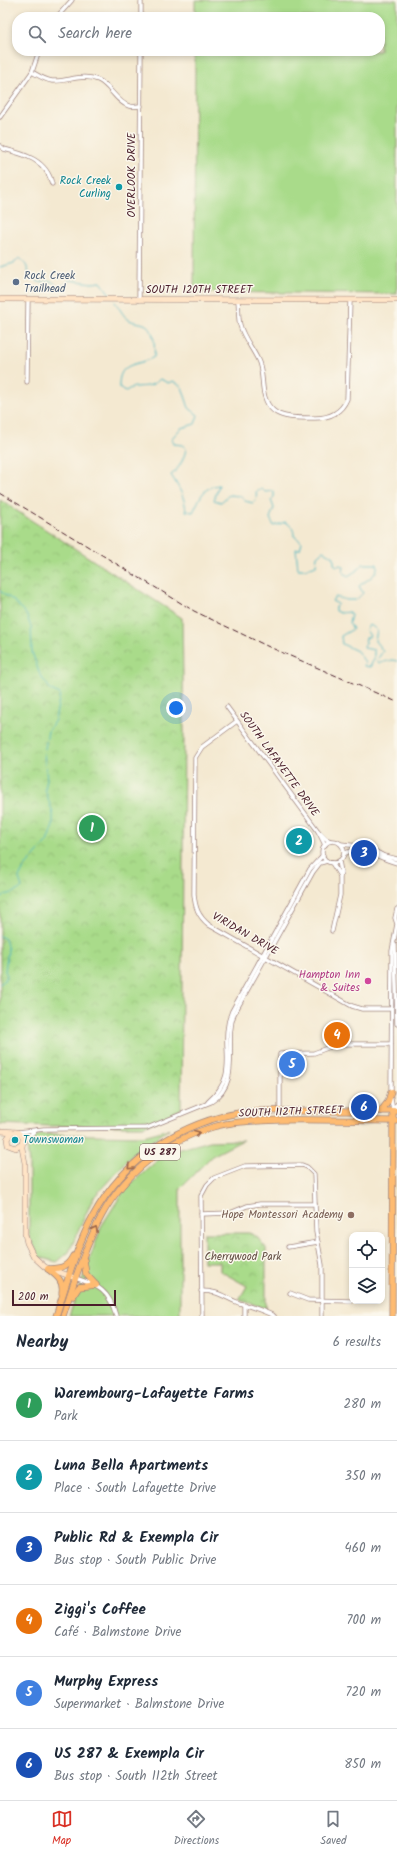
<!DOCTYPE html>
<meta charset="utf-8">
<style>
:root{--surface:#fff;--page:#f2f2f3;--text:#1f2937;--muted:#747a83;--line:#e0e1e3;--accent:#d93025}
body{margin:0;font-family:Kalam,sans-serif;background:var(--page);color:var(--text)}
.controls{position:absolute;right:12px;bottom:12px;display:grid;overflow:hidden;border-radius:8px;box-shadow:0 2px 6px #0003}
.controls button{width:36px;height:36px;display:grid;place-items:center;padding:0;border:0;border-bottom:1px solid var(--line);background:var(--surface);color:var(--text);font:20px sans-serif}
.scale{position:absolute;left:12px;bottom:10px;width:104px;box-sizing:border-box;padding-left:4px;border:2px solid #4a1f2b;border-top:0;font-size:11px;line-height:14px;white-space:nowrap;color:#4a1f2b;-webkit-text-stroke:3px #fbf7ec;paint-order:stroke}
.you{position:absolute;left:176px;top:708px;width:14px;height:14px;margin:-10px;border:3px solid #fff;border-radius:50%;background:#1a73e8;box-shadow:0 0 0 6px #1a73e833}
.badge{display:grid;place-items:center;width:26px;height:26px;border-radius:50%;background:var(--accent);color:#fff;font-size:13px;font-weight:700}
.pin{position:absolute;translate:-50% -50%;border:2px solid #fff;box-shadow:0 1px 4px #0006}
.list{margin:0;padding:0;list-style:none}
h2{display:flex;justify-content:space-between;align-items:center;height:52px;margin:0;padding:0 16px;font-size:17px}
h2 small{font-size:13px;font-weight:400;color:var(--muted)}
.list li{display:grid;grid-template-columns:26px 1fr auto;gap:12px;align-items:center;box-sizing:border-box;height:72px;padding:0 16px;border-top:1px solid var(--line)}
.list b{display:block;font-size:15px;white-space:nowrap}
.list p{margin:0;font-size:13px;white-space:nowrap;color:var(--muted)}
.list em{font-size:13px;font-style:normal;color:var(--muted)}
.icon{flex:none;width:22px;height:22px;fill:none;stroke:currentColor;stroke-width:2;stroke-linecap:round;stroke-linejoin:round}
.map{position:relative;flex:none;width:397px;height:1316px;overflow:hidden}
.search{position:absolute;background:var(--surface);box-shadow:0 2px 6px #0003;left:12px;right:12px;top:12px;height:44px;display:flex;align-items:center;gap:10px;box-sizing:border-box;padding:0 14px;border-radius:16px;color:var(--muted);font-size:15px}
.sheet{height:484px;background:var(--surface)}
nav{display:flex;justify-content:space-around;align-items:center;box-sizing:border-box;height:56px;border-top:1px solid var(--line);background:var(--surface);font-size:11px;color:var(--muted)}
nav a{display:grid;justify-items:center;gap:2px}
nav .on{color:var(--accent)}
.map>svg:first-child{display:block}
</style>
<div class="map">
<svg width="397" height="1316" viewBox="0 0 397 1316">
<defs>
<pattern id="park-crowns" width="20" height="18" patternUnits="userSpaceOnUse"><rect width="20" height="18" fill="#a9db8a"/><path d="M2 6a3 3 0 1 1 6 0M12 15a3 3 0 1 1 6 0" fill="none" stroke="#93bc77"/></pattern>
</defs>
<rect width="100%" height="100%" fill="#fbf7ec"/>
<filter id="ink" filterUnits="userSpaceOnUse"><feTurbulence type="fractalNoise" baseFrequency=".025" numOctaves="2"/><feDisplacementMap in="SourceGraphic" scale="8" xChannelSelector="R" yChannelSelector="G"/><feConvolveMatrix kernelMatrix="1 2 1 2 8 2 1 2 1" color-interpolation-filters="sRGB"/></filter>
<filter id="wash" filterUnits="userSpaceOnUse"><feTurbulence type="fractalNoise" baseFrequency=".012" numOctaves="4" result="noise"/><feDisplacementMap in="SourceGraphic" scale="16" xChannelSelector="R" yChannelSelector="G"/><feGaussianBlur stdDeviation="0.9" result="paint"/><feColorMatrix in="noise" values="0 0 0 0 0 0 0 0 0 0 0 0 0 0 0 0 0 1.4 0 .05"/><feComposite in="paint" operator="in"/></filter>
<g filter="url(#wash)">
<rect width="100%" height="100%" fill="#f4e9d1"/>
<g fill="#a9db8a" stroke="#7a7d5a">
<path d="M195,0H397V294L194,292L195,51H380V17H195Z"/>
<path d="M169,1129L134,1153L93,1198L69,1252L57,1262L39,1257L29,1235V1163L27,1147L32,1138L42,1134L143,1136Z"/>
<path d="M243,1140L212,1156L180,1188V1316H69L102,1225L125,1189L166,1153L210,1141Z"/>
</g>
<g fill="url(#park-crowns)" stroke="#7a7d5a">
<path d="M0,500L182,618L184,732L181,1109L155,1122L143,1126H50L0,1124Z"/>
<path d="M204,1233H249L256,1236L266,1248V1308L239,1300L247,1286L220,1271V1262H204Z"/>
</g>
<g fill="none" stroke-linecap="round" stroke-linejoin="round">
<g stroke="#46b4c1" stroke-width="1">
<path d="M0,267L14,263L19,258L26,265L30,276L39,282L51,281L58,286L64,285L69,280L92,283L101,282L112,297"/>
<path d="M115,302C119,307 123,316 128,319C133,323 141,322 146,325C155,330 155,348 154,357C137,367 118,360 119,388L126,391C138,382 146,392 160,379L168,383L173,381L182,387L189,408L198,415L195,424L181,428L172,438L174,444L183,445L186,449C184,459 179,469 171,475C178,486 185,497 186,511L193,512C200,499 202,487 219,485L214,500L221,502L229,495L240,496L245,501L253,503L257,498L256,492L262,489L265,492L274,491V497L271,500L274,508L270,518L274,526L285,522C291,525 294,529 294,536L302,542L300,549H296L298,569H305L316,565L317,556L323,551L334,557V564L337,566L341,565L344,567L343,572L348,576L359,569L363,564H377C379,575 366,580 359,586L363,593L356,600H347L335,597L332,601L338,604L335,607V611L340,613L349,612L351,615L349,623L353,629L341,636L342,644L357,651L365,662L364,666L370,667L374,659V650L364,648L366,638L370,636L366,630L369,624L377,630L375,641L383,651L377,660L379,663L392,660L397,661"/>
<path d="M0,591L14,601L26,614L31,627L32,652L40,675L51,690L60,694L55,720L48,731L44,754L47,779L45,789L53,814V826L47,842L24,868L19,878L22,887C13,896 6,892 0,898"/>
<path d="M0,936L5,939L8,950L5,971L7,975L5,980L0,984"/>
</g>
</g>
</g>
<g filter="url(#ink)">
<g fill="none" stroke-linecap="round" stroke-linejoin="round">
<g stroke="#9f847e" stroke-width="5">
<g id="street">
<path d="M57,17L72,0"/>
<path d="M141,17V2"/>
<path d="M32,72C39,76 45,80 52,81C68,82 82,73 98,80C110,85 116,102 129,106C132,107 137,106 141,106"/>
<path d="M0,117L32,72L39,51"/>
<path d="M0,146L4,149C24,154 47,160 52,184"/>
<path d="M139,300L141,51"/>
<path d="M238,301C239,309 238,318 240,325C243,337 253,349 258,360C262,368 262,378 263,387C266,420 290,418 315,418C329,418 341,413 347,399L350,301"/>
<path d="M27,382L28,299"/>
<path d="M227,707L318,831L326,839L331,841"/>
<path d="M237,721L202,747L195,758L194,894C195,907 198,916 209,925L352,1006L362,1009H391"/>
<path d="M318,831L325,845"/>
<circle cx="333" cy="852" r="11"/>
<path d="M341,844L367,847L384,856L397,859"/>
<path d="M344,854C357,844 382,859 397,863"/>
<path d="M332,863L340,876L341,872L339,861"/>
<path d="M332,931L340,895V876"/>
<path d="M395,945L397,1024"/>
<path d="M391,1093L392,951L397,924L395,918L397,909"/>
<path d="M391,1099L393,1111"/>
<path d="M208,1102C243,1072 217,1046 232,1011L310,869L323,855"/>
<path d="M280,1111V1054L314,1053L338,1044H391"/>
<path d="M393,1111L397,1104"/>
<path d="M18,1132L44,1129L147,1128L211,1102C243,1082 223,1043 234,1014L313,872L320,863L327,861"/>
<path d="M23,1141L36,1130"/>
<path d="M201,1214L230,1213L247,1206L260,1204H315"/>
<path d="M288,1247L318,1242"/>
<path d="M75,1278C98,1285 110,1291 116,1316"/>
<path d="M201,1291C220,1291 223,1297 239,1303C252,1307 262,1310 274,1316"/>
<path d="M290,1293L308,1300L352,1301"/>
<path d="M202,1316L201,1196L207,1185L214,1178L245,1166L302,1165L307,1167L314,1174L316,1232L322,1265V1316"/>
<path d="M244,1316V1304"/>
</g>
</g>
<g stroke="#9f847e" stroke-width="6">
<g id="secondary">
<path d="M0,299L397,300"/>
<path d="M0,1131L17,1132L23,1137L22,1148L25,1163V1234L27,1243L34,1257L45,1267L75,1278"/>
<path d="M12,1132L7,1139L8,1145L16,1148L22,1144"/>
</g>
</g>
<g stroke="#9f847e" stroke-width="7">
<g id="primary">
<path d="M381,1111L388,1102L391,1092"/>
<path d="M84,1260L86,1274L96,1285"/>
<path d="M48,1269C61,1268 67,1268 73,1256"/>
<path d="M48,1269C57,1276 64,1281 62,1293"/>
<path d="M73,1296L79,1287L96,1285"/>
<path d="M56,1316C67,1283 76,1247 93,1216C124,1159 181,1121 245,1112C264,1110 284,1111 303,1111C334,1111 366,1111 397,1111"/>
<path d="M63,1316C74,1282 85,1246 102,1215C125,1173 167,1140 213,1127C234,1121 257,1121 279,1120C318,1119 358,1121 397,1121"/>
<path d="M392,1316L393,1111"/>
</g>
</g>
<use href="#street" stroke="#fff" stroke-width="3.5"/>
<use href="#secondary" stroke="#ffe4c6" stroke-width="5"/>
<use href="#primary" stroke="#febb71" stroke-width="5.5"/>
<path stroke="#4a1f2b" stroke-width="1" stroke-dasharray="6 3" stroke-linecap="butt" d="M0,493L194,611L267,646L397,702"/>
</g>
<defs><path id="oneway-chevron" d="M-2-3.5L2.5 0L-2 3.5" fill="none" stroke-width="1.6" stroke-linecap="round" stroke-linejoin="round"/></defs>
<g stroke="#9b654a">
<use href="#oneway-chevron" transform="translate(197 1133) rotate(-22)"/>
<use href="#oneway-chevron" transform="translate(130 1167) rotate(136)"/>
<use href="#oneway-chevron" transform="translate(95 1229) rotate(-64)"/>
</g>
</g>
<g fill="#0f9aa8" stroke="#fbf7ec" stroke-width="1.5">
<circle cx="119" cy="187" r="4"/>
<circle cx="15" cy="1140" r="4"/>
</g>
<circle fill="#5c6f8a" stroke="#fbf7ec" stroke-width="1.5" cx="16" cy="282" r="4"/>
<circle fill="#d1479c" stroke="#fbf7ec" stroke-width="1.5" cx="368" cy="981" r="4"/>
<circle fill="#8d6e63" stroke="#fbf7ec" stroke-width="1.5" cx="351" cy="1215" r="4"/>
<g text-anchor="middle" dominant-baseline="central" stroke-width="3" stroke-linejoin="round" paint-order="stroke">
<rect fill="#fbf7ec" stroke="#7f6065" stroke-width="1" x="140" y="1144" width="40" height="16" rx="3"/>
<g font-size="10" font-weight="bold" fill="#4a1f2b">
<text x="160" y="1152">US 287</text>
</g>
<g font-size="11" fill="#4a1f2b" stroke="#fbf7ec">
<text transform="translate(132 175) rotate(-90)">OVERLOOK DRIVE</text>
<text x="199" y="290">SOUTH 120TH STREET</text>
<text transform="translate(279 764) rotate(54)">SOUTH LAFAYETTE DRIVE</text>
<text transform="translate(245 934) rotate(30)">VIRIDAN DRIVE</text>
<text transform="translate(291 1112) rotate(-2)">SOUTH 112TH STREET</text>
</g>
<g font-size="11" fill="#0d838f" stroke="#fbf7ec" text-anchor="end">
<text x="111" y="181">Rock Creek<tspan x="111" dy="13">Curling</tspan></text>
<text x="23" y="1140" text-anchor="start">Townswoman</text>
</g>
<g font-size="11" fill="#4e5e75" stroke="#fbf7ec" text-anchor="start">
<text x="24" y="276">Rock Creek<tspan x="24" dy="13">Trailhead</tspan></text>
</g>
<g font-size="11" fill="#b23c85" stroke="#fbf7ec" text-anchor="end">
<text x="360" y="975">Hampton Inn<tspan x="360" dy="13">&amp; Suites</tspan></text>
</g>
<g font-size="11" fill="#785e54" stroke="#fbf7ec" text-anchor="end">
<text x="343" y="1215">Hope Montessori Academy</text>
</g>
<g font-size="11" fill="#624e43" stroke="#fbf7ec">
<text x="243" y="1257">Cherrywood Park</text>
</g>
</g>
</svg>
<div class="controls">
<button><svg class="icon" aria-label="locate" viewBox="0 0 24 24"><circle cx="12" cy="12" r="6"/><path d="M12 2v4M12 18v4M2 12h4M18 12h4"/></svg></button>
<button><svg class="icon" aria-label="layers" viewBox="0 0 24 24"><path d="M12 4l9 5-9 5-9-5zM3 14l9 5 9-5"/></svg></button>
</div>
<div class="scale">200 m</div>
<div class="you"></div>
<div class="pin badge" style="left:92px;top:828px;background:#2e9e5b">1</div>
<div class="pin badge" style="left:299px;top:841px;background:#0f9aa8">2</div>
<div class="pin badge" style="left:364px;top:853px;background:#1a4fb4">3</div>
<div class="pin badge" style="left:337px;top:1035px;background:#e8710a">4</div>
<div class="pin badge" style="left:292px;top:1064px;background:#3f7fe0">5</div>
<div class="pin badge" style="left:364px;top:1107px;background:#1a4fb4">6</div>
<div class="search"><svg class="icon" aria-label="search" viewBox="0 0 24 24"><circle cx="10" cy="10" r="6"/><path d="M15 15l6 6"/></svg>Search here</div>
</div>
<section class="sheet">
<h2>Nearby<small>6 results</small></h2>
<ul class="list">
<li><span class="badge" style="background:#2e9e5b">1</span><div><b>Warembourg-Lafayette Farms</b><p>Park</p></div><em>280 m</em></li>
<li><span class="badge" style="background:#0f9aa8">2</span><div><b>Luna Bella Apartments</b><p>Place · South Lafayette Drive</p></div><em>350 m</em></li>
<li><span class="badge" style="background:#1a4fb4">3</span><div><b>Public Rd &amp; Exempla Cir</b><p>Bus stop · South Public Drive</p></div><em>460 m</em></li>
<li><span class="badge" style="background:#e8710a">4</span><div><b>Ziggi's Coffee</b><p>Café · Balmstone Drive</p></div><em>700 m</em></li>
<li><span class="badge" style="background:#3f7fe0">5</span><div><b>Murphy Express</b><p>Supermarket · Balmstone Drive</p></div><em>720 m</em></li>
<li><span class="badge" style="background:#1a4fb4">6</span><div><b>US 287 &amp; Exempla Cir</b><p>Bus stop · South 112th Street</p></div><em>850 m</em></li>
</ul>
</section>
<nav>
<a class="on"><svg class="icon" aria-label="map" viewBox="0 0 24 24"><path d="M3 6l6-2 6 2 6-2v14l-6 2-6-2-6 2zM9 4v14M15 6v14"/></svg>Map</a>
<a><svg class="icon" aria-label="directions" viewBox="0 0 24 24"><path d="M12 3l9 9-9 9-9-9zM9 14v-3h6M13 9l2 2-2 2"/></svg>Directions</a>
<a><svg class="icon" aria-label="saved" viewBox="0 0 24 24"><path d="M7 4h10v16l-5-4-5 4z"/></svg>Saved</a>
</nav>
